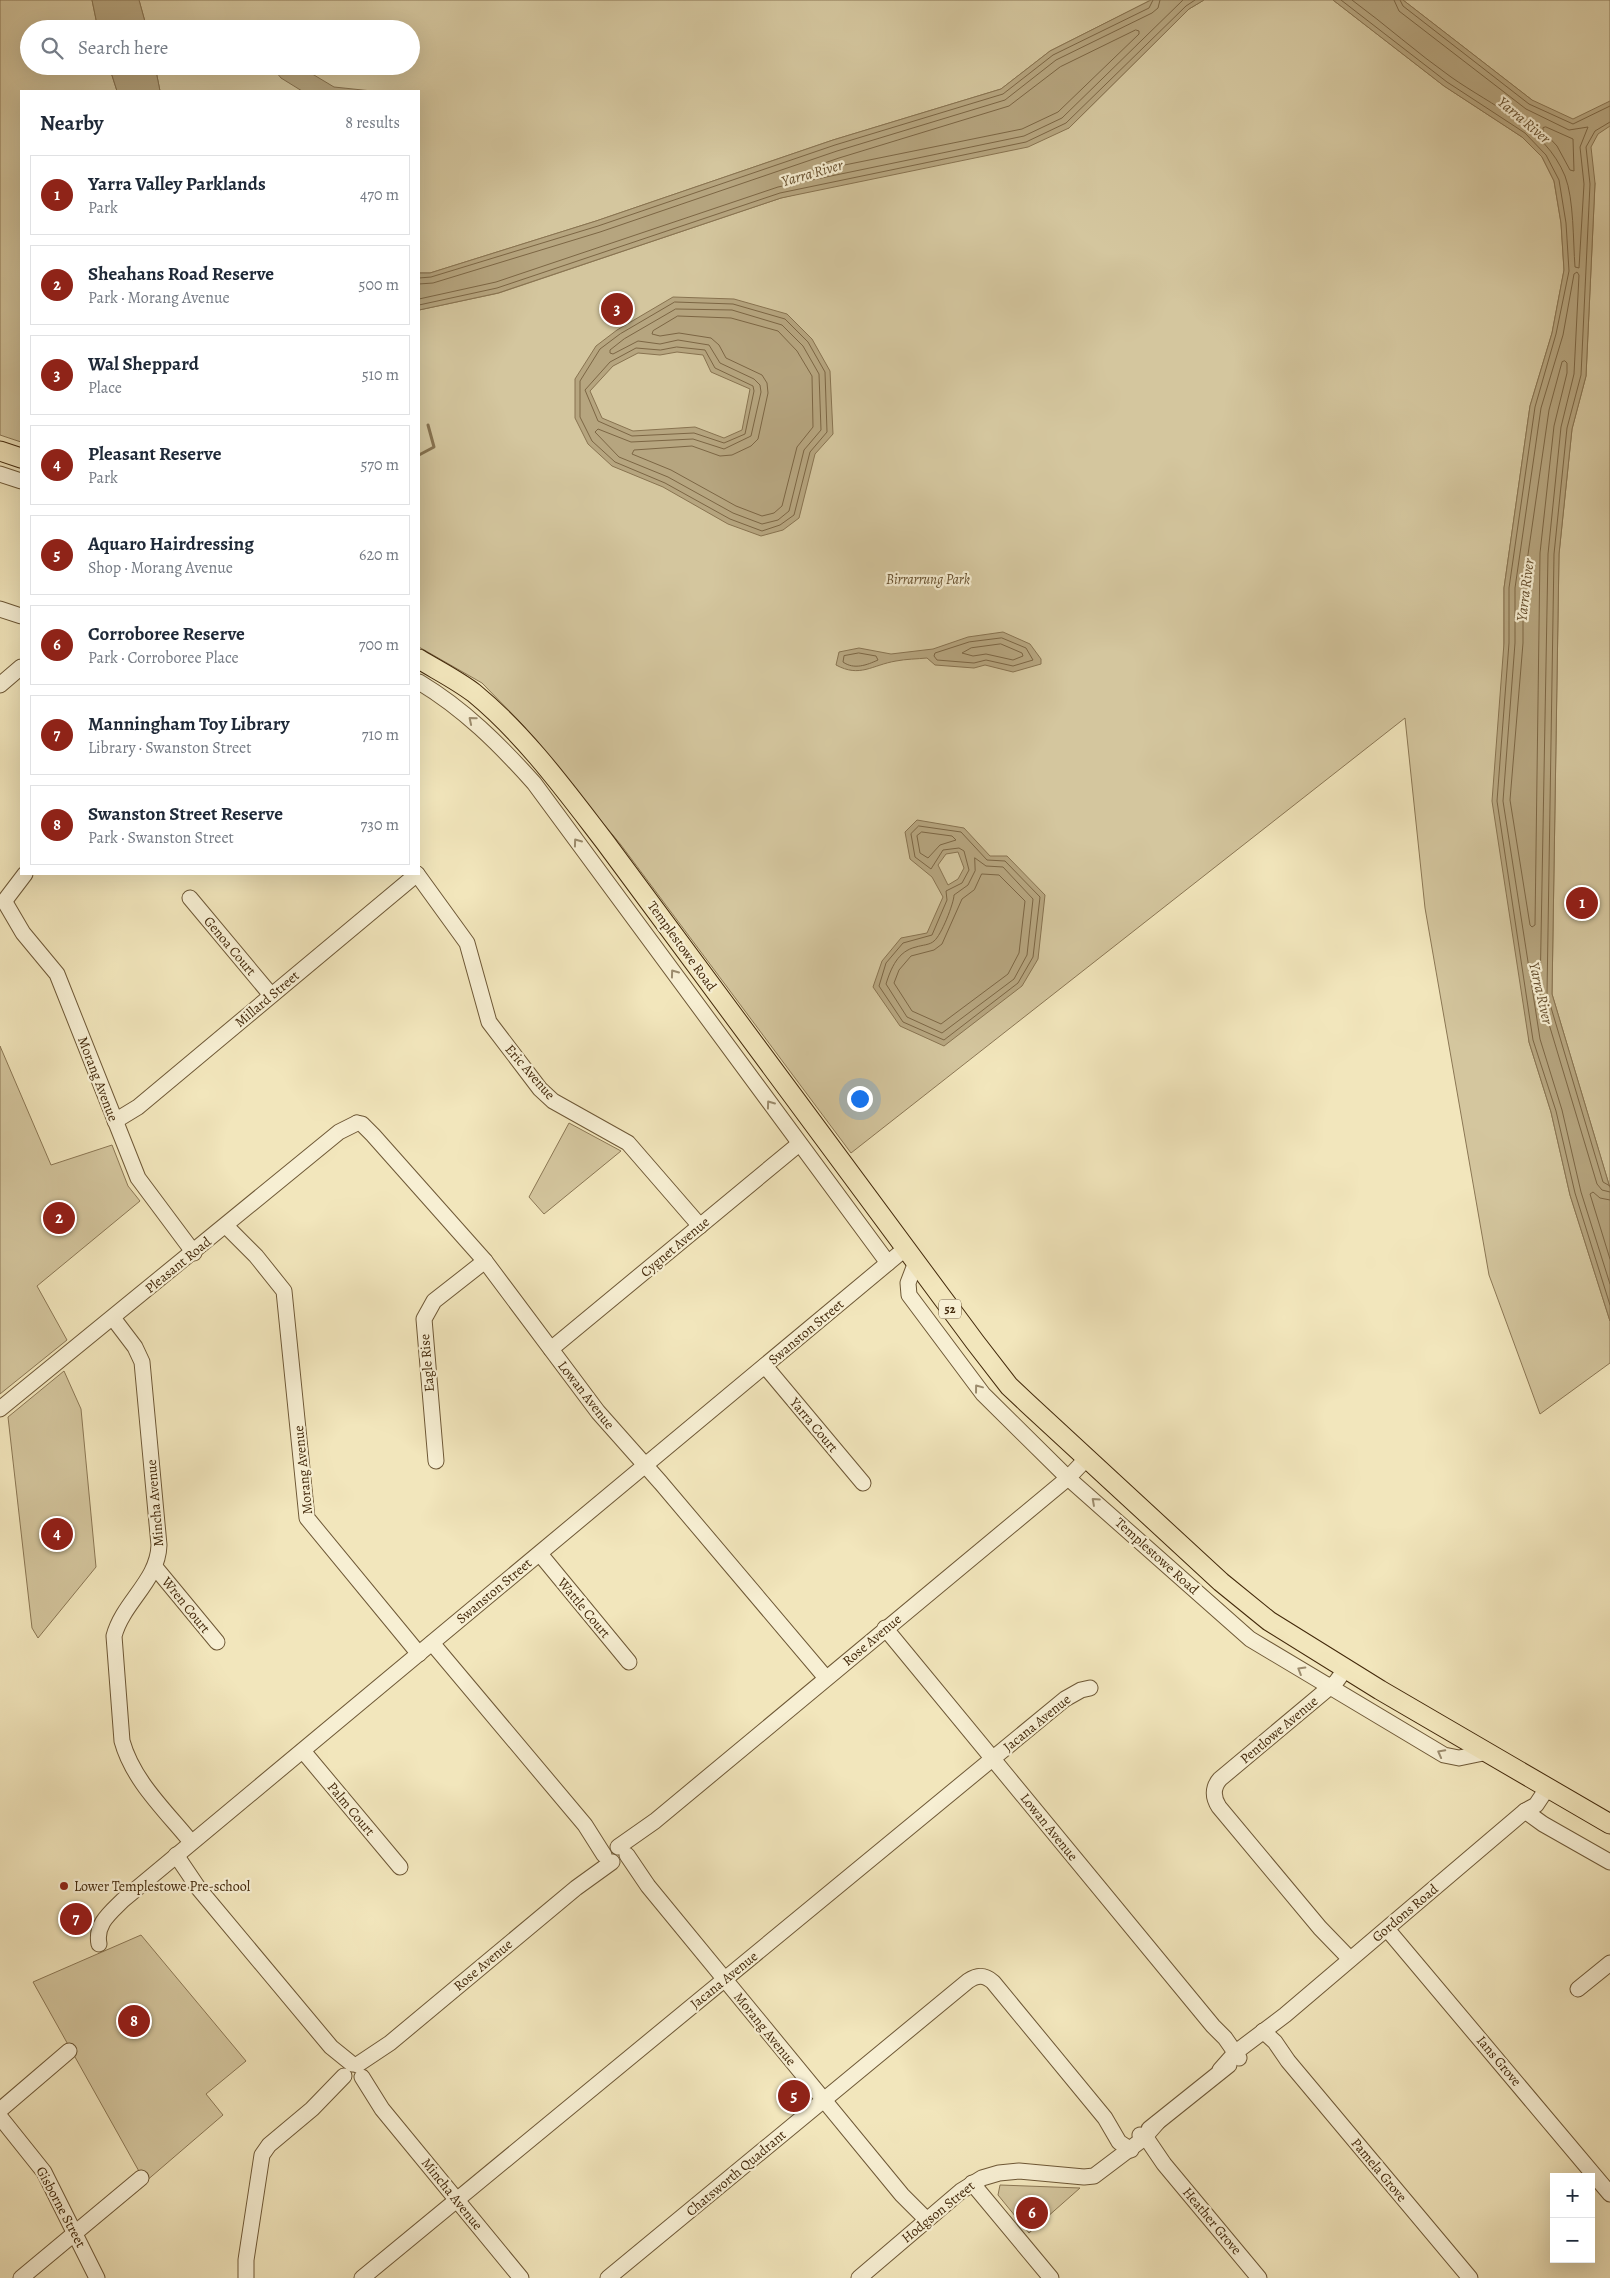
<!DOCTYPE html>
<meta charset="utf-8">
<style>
:root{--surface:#fff;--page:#f6f6f7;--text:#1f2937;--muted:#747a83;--line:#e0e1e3;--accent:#8f2418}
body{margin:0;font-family:Alegreya,serif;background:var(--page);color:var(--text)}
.controls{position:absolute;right:15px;bottom:15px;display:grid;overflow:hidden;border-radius:0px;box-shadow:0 5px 20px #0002}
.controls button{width:45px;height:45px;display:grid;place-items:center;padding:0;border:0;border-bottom:1px solid var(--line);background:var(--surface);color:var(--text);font:25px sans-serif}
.you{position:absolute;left:859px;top:1098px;width:18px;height:18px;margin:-12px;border:4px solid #fff;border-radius:50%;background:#1a73e8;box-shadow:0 0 0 8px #1a73e833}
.badge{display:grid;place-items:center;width:32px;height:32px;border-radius:50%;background:var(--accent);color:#fff;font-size:16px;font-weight:700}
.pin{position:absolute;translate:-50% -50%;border:2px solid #fff;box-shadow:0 1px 5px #0006}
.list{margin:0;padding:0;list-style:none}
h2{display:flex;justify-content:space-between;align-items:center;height:65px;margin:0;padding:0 20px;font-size:21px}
h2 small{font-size:16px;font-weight:400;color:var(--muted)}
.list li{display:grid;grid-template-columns:32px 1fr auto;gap:15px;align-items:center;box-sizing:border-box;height:80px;margin:0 10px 10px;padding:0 10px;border:1px solid var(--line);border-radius:0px}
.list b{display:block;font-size:19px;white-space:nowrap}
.list p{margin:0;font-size:16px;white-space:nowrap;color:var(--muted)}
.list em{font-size:16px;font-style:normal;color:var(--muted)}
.icon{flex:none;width:28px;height:28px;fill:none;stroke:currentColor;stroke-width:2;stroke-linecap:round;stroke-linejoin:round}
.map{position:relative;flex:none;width:1610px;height:2278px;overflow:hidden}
.search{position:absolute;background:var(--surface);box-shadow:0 5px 20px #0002;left:20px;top:20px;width:400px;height:55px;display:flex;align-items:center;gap:12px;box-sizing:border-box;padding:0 18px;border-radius:28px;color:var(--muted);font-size:19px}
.panel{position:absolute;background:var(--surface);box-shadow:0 5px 20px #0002;left:20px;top:90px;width:400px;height:785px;border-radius:0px}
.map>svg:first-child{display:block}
</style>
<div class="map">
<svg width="1610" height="2278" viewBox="0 0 1610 2278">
<rect width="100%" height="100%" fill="#f2e6bc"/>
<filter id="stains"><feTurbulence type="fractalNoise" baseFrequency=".004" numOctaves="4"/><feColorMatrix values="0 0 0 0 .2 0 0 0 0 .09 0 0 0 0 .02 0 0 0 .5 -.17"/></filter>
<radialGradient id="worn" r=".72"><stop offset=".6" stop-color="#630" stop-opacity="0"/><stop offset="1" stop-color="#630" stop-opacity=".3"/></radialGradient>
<g fill="#d4c69e" stroke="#8b7754">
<path d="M0,0H92L98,29H29V66H109L117,91H21V442L0,435Z"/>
<path d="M139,0H1151L1050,51L1001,89L833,140L596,221L430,273H419V91H160L155,66H411V29H147Z"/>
<path d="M1204,0H1333L1444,86L1522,137L1542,157L1554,181L1561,223L1564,270L1552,333L1530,406L1504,588V643L1529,1042L1551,1112L1570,1195L1610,1321V1363L1540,1414L1489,1275L1425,908L1405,718L851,1153L621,845L521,723L482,683L419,647V310L499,293L781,198L1069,128L1189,9Z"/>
<path d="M1403,0H1610V1188L1552,994L1559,554L1572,429L1586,376L1595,183L1532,100Z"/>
<path d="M0,1046L51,1165L112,1145L128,1186L140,1201L37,1286L67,1340L0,1394Z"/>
<path d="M569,1123L621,1151L544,1214L529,1197Z"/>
<path d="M64,1371L81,1409L96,1567L38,1638L32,1628L8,1417Z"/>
<path d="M141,1935L246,2061L206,2094L223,2115L145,2182L33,1982Z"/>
<path d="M1000,2185L1080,2188L1029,2233L998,2195Z"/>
</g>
<g fill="#b6a57f" stroke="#887350" fill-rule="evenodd">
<path d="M92,0H139L147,29H98Z"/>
<path d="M1151,0H1204L1189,9L1069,128L1028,147L781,198L498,293L419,310V273H430L596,221L833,140L1001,89L1050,51Z"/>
<path d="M1333,0H1403L1532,100L1573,119L1610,101V126L1598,134L1591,147L1595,183L1586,376L1572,429L1559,554L1552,994L1610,1188V1321L1570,1195L1551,1112L1529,1042L1492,801L1504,643V588L1530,406L1552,333L1564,270L1561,223L1554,181L1542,157L1522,137L1444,86Z"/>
<path d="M109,66H155L160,91H117Z"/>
<path d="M271,66H299L334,87L372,91H302L281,78Z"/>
<path d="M673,297L734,299L787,314L812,339L830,371L833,434L815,454L799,518L783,530L761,536L728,524L663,487L612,466L588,444L575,418V379L596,346L617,330ZM677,352L703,355L711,372L750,389L742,430L724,438L695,427L633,431L602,418L590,391L613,366L638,353L660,355Z"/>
<path d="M1003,632L1030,644L1041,659V664L1013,672L985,665L974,668L935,665L927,658C917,659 906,659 896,661C872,665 860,678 836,665L839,652L859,648L891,654L933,649L968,637Z"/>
<path d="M917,820L964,828L990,856H1007L1045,895L1038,959L1022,986L944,1046L900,1026L873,987L882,961L901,938L927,933L943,897L932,877L910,859L905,832ZM958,852L964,868L958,879L948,885L938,865L946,854Z"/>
</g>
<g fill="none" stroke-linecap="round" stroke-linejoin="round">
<g stroke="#7c6644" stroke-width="1">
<path d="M1341,0L1447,82L1525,133L1546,155L1559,180L1566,223L1569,271L1556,334L1535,407L1509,588V643L1497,801L1533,1040L1556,1111L1575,1193L1610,1305"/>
<path d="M1352,0C1386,25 1417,53 1451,77C1492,106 1545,127 1565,176C1574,199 1573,241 1575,267L1579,268L1584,184L1580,147L1588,127L1569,130L1526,109L1399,11L1394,0"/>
<path d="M1400,0L1403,6L1529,104L1573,124L1610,106"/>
<path d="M1136,30L1139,31V34L1058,112L1022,129L815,171L812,170L813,167L839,158L1009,106L1060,67Z"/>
<path d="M1610,122L1595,131L1586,147L1590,184L1581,375L1567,428L1554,554L1547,994L1603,1182L1610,1186"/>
<path d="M1546,127L1573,139L1574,171L1570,170L1557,146L1543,131V128Z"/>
<path d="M419,278L431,277L598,226L835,145L1003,94L1053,55L1149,8L1153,0"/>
<path d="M419,284L433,283L600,232L837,151L1005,100L1056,60L1152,13L1158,8L1160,0"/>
<path d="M419,299L496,282L778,187L1024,136L1062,118L1183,0"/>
<path d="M675,302L733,304L785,319L808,342L825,372L827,432L810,452L794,515L780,525L762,531L730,519L665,483L615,462L592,441L580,417V381L600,349L620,334Z"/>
<path d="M419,305L497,288L780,193L1026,142L1066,123L1186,6L1195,0"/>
<path d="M676,309L732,310L782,325L803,346L819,374L821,430L804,450L789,511L778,520L762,524L733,513L668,477L619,457L595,432L598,429L631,442L693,439L724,449L751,436L761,392L760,385L754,379L720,363L709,345L678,340L660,344L638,341L613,354L610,353V350L624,339Z"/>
<path d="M678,316L731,318L778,331L797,351L812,376L813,427L797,447L782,506L774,513L762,516L736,506L671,470L632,454L634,450L692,446L720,456L732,455L751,446L758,439L768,393L767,383L762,375L726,358L719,345L711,338L679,333L660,336L652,334L653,331Z"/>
<path d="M677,347L705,350L715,368L753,386L754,391L745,434L724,443L694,433L632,436L598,421L585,390L610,362L636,348L660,350Z"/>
<path d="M1565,361L1567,363V373L1554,426L1540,553L1535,925L1532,927L1530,925L1510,800L1523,643V589L1549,410L1562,362Z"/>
<path d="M1002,638L1026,648L1033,660L1013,666L986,660L974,663L937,660L934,656L935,653L969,642Z"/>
<path d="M1001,644L1022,653L1023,656L1013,660L986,654L973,656L962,653L971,648Z"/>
<path d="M859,653L876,656L878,660C867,665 854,670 843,662L844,656Z"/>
<path d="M919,826L961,832L987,860L1005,861L1040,897L1033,957L1018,983L944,1040L903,1022L879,986L886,963L903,943L932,935L947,900L946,891L962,883L969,870L964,851L959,848L943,850L931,869L915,857L911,834Z"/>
<path d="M922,832L952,836L956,840L940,845L928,858L920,853L917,836Z"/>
<path d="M975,858L986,866L1003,867L1033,899L1027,955L1014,979L942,1033L907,1017L886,984C891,968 898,951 916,947C922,945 930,945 934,941C941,936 954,903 954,895L968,885L975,871Z"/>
<path d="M982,874L999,875L1025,901L1019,953L1008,974L941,1024L912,1011L894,983L899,970L911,956L934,950L942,944L962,899L974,890Z"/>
<path d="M1610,1192L1602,1190L1597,1184L1540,994L1548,554L1561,427L1574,374L1579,275L1577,272L1574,274L1563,335L1541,408L1515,588V643L1503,801L1540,1039L1562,1110L1581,1192L1610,1284"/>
<path d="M1610,1200L1600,1198L1593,1192L1590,1194L1610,1259"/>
</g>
<path stroke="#887350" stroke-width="3" d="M419,455L434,447L428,425"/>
<g stroke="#6e5836" stroke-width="17">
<g id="minor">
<path d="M0,474L21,481"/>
<path d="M0,609L21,616"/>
<path d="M419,682C464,709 499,744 534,783L888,1263"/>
<path d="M0,685L21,667"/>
<path d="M417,874L467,943L489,1022L540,1089L553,1101L628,1143L700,1226"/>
<path d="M190,898L271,995"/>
<path d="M6,899L25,874"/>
<path d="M6,904L23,933L57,974L138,1178L194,1253"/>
<path d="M115,1121L138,1107L417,874"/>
<path d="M357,1123L362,1124L373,1135L485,1261L598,1412L661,1483L826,1678"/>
<path d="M226,1226L256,1256L284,1291L307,1518L419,1654"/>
<path d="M916,1262L908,1283L909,1295L983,1394L1068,1478L1250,1639L1444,1755L1459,1758L1488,1752"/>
<path d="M113,1318L135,1347L142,1362L159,1545C158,1581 123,1602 114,1636L122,1741C133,1781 166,1811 191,1842"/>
<path d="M551,1349L799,1144"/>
<path d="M765,1366L863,1483"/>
<path d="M0,1409L339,1132L357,1123"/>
<path d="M436,1461L424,1319L434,1301L485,1261"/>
<path d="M540,1554L629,1662"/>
<path d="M155,1567L217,1642"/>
<path d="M885,1628L1213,2026L1225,2038L1239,2058"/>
<path d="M432,1643L585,1825L604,1855"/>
<path d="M1346,1668L1336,1682L1220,1779C1212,1788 1213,1798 1219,1807L1320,1928L1350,1959"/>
<path d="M303,1751L400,1867"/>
<path d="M1525,1811L1543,1824L1610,1862"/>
<path d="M618,1847L655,1821L1068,1478L1087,1458"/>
<path d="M176,1855L199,1889L331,2047L352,2064"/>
<path d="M627,1855L648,1886L902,2195L927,2220"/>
<path d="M1387,1929L1610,2194"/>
<path d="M99,1944C95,1924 110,1913 123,1900L906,1248"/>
<path d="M1578,1989L1610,1963"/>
<path d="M1263,2031L1275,2042L1288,2061L1470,2278"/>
<path d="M357,2065L390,2043L576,1888L612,1862"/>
<path d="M1220,2070L1236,2052L1285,2015L1525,1811L1536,1805L1548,1787"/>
<path d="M362,2077L382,2109L521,2278"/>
<path d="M0,2110L69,2051"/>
<path d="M0,2117L44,2172L97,2278"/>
<path d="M1149,2129L1229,2065"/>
<path d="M1140,2135L1147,2139L1164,2164L1259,2278"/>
<path d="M972,2183L1051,2278"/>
<path d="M21,2278L141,2178"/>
<path d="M246,2278V2260L262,2155L269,2145L312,2109L344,2076"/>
<path d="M362,2278L1065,1699L1081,1690L1090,1688"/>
<path d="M608,2278L968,1981C977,1975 984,1974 993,1982L1105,2118L1119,2142L1131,2150"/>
<path d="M859,2278L961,2191L982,2178L999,2173L1019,2171L1084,2177L1094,2176L1143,2139L1157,2123"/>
</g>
</g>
<g stroke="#42280a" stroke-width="21">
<g id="major">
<path d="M0,451L21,458"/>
<path d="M419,659C437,670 457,680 474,693C525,735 565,790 605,842L975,1342L1009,1386L1027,1403L1221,1582L1269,1621L1380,1690L1610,1824"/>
</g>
</g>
<use href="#minor" stroke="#f7efd3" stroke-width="15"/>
<use href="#major" stroke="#f2e6bc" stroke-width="19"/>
</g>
<defs><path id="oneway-chevron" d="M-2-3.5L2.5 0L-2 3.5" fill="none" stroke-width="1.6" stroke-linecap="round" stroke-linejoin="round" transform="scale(1.25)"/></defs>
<g stroke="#9c8c6e">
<use href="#oneway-chevron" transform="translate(472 720) rotate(-140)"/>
<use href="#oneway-chevron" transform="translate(577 842) rotate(-126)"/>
<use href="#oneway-chevron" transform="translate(674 973) rotate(-126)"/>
<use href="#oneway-chevron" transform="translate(770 1104) rotate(-126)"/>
<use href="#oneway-chevron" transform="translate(978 1388) rotate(-127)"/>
<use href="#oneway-chevron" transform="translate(1095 1501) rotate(-138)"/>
<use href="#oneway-chevron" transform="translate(1301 1670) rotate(-149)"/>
<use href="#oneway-chevron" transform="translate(1441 1753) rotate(-152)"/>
</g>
<circle fill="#8f2418" stroke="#f7efd3" stroke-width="2" cx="64" cy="1886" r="5"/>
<g text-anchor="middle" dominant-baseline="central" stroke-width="4.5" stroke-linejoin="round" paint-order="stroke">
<rect fill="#f7efd3" stroke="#786446" stroke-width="1" x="939" y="1299.5" width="22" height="19" rx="4"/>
<g font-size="12" font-weight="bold" fill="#42280a">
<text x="950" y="1309">52</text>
</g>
<g font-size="14" font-style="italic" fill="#66502f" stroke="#f7efd3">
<text x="928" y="579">Birrarrung Park</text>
</g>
<g font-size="14" fill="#42280a" stroke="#f7efd3">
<text transform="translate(230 946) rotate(50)">Genoa Court</text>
<text transform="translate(682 946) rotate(54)">Templestowe Road</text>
<text transform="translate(267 999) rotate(-40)">Millard Street</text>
<text transform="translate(530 1072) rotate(49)">Eric Avenue</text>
<text transform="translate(98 1079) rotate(69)">Morang Avenue</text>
<text transform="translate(675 1247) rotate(-40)">Cygnet Avenue</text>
<text transform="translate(178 1265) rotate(-39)">Pleasant Road</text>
<text transform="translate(806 1332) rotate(-40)">Swanston Street</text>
<text transform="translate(427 1363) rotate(-95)">Eagle Rise</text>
<text transform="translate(586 1395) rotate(52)">Lowan Avenue</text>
<text transform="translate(814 1425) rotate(50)">Yarra Court</text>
<text transform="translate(303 1470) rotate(-96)">Morang Avenue</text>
<text transform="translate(155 1503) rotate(-95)">Mincha Avenue</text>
<text transform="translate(1157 1556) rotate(42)">Templestowe Road</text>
<text transform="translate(494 1591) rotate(-40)">Swanston Street</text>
<text transform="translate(186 1605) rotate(51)">Wren Court</text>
<text transform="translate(584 1608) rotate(50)">Wattle Court</text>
<text transform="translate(872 1640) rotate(-40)">Rose Avenue</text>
<text transform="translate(1037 1723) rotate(-39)">Jacana Avenue</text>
<text transform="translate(1279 1730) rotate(-40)">Pentlowe Avenue</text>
<text transform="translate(351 1809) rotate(50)">Palm Court</text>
<text transform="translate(1049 1827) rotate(51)">Lowan Avenue</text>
<text transform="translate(1405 1913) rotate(-40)">Gordons Road</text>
<text transform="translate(483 1965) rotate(-40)">Rose Avenue</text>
<text transform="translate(724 1980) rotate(-39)">Jacana Avenue</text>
<text transform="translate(765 2029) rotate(51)">Morang Avenue</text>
<text transform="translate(1499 2061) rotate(50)">Ians Grove</text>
<text transform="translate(1379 2170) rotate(50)">Pamela Grove</text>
<text transform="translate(736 2173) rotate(-40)">Chatsworth Quadrant</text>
<text transform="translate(452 2194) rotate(51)">Mincha Avenue</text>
<text transform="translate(61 2207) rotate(62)">Gisborne Street</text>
<text transform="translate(938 2212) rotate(-39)">Hodgson Street</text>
<text transform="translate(1212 2221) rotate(50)">Heather Grove</text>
</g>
<g font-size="14" fill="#42280a" stroke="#f7efd3" text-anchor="start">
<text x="74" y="1886">Lower Templestowe Pre-school</text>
</g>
<g font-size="15" font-style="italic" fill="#654e2d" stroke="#f7efd3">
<text transform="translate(1524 120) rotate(40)">Yarra River</text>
<text transform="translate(812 173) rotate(-16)">Yarra River</text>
<text transform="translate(1525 590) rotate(-83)">Yarra River</text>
<text transform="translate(1541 993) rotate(77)">Yarra River</text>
</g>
</g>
<rect width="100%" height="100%" filter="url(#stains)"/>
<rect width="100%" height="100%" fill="url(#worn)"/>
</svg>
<div class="controls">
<button>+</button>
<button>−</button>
</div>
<div class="you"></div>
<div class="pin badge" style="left:1582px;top:903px">1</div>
<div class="pin badge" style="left:59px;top:1218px">2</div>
<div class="pin badge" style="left:617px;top:309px">3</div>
<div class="pin badge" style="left:57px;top:1534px">4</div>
<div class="pin badge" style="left:794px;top:2096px">5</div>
<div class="pin badge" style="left:1032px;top:2213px">6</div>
<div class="pin badge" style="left:76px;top:1919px">7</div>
<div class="pin badge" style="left:134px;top:2021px">8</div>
<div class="search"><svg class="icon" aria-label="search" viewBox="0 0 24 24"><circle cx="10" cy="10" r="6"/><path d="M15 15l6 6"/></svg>Search here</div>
<section class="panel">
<h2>Nearby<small>8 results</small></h2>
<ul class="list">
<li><span class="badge">1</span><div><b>Yarra Valley Parklands</b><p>Park</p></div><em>470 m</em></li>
<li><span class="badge">2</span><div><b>Sheahans Road Reserve</b><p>Park · Morang Avenue</p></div><em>500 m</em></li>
<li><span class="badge">3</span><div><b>Wal Sheppard</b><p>Place</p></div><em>510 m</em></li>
<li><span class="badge">4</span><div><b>Pleasant Reserve</b><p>Park</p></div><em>570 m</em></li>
<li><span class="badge">5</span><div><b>Aquaro Hairdressing</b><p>Shop · Morang Avenue</p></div><em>620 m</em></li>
<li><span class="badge">6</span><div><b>Corroboree Reserve</b><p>Park · Corroboree Place</p></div><em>700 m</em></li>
<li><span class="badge">7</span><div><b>Manningham Toy Library</b><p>Library · Swanston Street</p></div><em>710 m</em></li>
<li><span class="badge">8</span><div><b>Swanston Street Reserve</b><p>Park · Swanston Street</p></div><em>730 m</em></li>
</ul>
</section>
</div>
